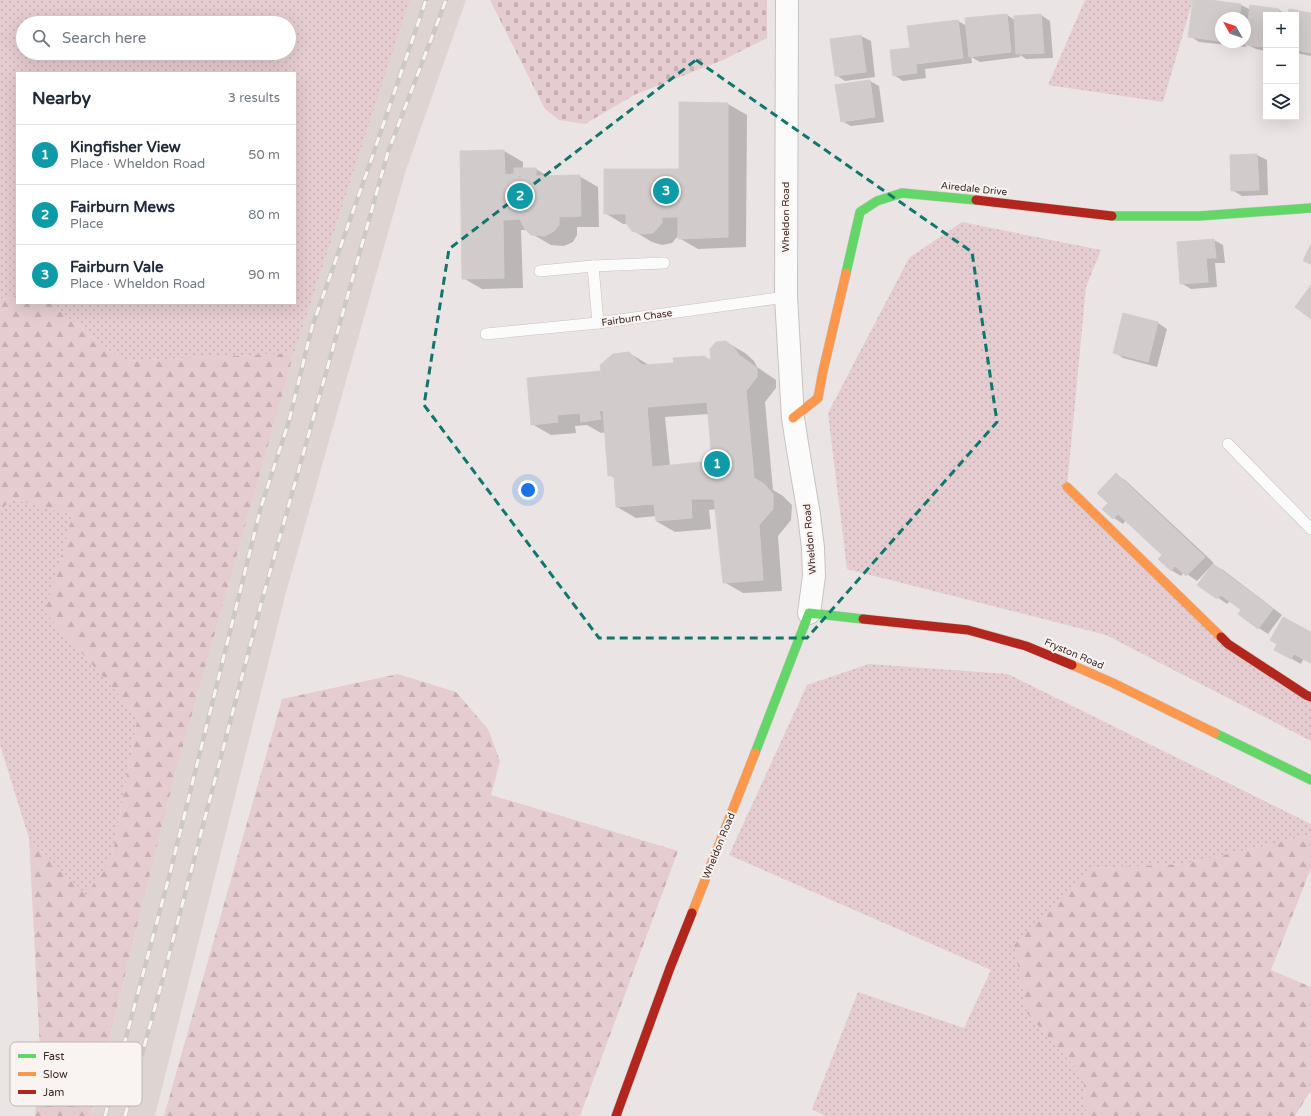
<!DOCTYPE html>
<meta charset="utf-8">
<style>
:root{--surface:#fff;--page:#f6f6f7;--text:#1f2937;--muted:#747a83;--line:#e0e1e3;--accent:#2563eb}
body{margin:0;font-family:"Varela Round",sans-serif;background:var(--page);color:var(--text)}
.controls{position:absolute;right:12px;top:12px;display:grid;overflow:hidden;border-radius:0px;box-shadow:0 4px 16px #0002}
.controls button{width:36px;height:36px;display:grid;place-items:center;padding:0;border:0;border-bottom:1px solid var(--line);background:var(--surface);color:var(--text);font:20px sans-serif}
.compass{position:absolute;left:1215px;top:12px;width:36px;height:36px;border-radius:50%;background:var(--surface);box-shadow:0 4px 16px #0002;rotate:310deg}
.you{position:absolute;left:528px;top:490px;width:14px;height:14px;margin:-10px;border:3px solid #fff;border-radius:50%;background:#1a73e8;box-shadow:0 0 0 6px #1a73e833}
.badge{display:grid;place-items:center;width:26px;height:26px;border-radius:50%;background:var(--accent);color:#fff;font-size:13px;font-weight:700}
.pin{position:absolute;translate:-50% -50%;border:2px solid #fff;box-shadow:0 1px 4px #0006}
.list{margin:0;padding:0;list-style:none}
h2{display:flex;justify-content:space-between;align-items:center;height:52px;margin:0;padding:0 16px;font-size:17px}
h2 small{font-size:13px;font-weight:400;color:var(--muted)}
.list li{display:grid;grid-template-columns:26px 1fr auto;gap:12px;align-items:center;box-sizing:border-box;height:60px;padding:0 16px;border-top:1px solid var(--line)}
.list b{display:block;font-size:15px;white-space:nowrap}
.list p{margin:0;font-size:13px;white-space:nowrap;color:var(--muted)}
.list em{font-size:13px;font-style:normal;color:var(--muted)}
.icon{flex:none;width:22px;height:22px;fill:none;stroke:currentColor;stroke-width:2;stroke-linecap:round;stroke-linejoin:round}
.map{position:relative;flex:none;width:1311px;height:1116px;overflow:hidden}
.search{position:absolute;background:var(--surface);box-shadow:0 4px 16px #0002;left:16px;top:16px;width:280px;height:44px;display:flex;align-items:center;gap:10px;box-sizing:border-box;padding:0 14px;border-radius:22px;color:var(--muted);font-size:15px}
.panel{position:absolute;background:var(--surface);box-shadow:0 4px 16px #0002;left:16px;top:72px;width:280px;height:232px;border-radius:0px}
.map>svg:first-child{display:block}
</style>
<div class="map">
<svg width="1311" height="1116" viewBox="0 0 1311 1116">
<defs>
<pattern id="grass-dots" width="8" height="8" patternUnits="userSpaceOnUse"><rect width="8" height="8" fill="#e4ccd0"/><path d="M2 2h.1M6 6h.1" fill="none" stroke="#c5afb2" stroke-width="1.8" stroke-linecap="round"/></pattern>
<pattern id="forest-firs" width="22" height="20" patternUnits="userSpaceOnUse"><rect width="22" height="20" fill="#e4ccd0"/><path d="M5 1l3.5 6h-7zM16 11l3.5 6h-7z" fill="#c5afb2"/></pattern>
<pattern id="cemetery-stones" width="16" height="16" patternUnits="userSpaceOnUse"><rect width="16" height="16" fill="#e4ccd0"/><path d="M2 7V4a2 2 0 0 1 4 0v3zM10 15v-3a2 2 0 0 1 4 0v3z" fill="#c5afb2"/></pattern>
</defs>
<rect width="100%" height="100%" fill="#eae5e4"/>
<path fill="#ded5d3" d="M410,0H466L405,173L285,596L155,1116H90L174,778L294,353Z"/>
<g fill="url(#grass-dots)" fill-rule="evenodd">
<path d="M0,0H410L294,353L123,361L50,303H295V73H17V296L0,299ZM23,23H289V53H23Z"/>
<path d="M1085,0H1193L1163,102L1048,85Z"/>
<path d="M962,222L1101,250L1086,287L1067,487L1228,644L1311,697V741L1106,635L847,569L828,413L909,258Z"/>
<path d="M13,499L74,515L45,612L138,716L112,857L86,896L29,838L0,745V510Z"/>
<path d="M869,664L1008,674L1311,824V835L1184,864L1092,868L1027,1013L1083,1076L1087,1116H825L812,1109L858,992L964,1028L991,970L729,855L807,685Z"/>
</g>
<g fill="url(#forest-firs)">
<path d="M17,296V303H50L123,361L294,353L174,778L90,1116H35L40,1050L29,838L86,895L112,857L138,716L45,612L73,515L13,499L0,510V299Z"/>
<path d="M398,674L456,692L488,729L500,761L491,795L678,851L580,1116H164L282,699Z"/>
<path d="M1311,835V868L1271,970L1311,987V1090L1295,1116H1087L1083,1076L1027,1013L1014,945L1092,868L1184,864Z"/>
</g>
<path fill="url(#cemetery-stones)" d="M490,0H767V38L723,60L634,95L585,124L559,120L545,109Z"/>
<g fill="#0003" fill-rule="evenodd">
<path d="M1194,0L1241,5L1251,10V6L1279,10L1288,15H1266V51L1256,49L1246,44V47L1199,42L1190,36ZM1221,18H1245V42H1221Z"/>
<path d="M1311,14V56L1296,53V15H1289Z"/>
<path d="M1007,15L1015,20L1041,15L1050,21L1053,58L1026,59L1020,55V57L980,62L971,57L972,63L925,69L926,78L903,81L894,75L911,49L958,21L967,26Z"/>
<path d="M861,36L871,41L875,77L845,81L836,75L831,40Z"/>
<path d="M870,81L879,86L884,122L851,126L842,121Z"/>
<path d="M680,103L728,104L747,115L746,247L698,249L679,238V235L672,243L662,245L652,242L632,230L628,224H623L605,213L680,170Z"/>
<path d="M504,151L523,162V169H536L549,177L579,176L598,187L599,227H577V235L573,242L564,246L551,245L532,234L528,230H521L523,288L482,289L463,278Z"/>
<path d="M1257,155L1267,160L1268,195L1242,196L1232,190L1231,156Z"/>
<path d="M1214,240L1223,245L1225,263H1215L1217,287L1191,289L1181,283Z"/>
<path d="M1124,315L1158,323L1167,329L1157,367L1123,358L1114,352Z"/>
<path d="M726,342L745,353L754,361L757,367L776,380V388L765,402L773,490L783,496L792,505L791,520L778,536L782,591L743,593L724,582L716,509L709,510L711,529L675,532L656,521V516L636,518L617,507L615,478L609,475L606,432L601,433L587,425L575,426L576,433L551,435L532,424L602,372L629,353L649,365L675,363L705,357L710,360H712ZM709,414L713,462L670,466L665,417Z"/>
<path d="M1116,475L1125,480L1214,563L1212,564L1223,570L1282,615L1268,634L1259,628L1239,614L1242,610L1230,601L1227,604L1199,584L1213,565H1212L1197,581L1184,572L1181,576L1171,570L1163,555L1126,520L1123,524L1114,518L1109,503Z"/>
<path d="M1311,633V662L1304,658L1301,664L1276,650Z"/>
</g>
<g fill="#d1cbcb" stroke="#d3cecd" fill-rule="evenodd">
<path d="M1193,0H1210L1241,4L1239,18H1221V41L1188,37Z"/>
<path d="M1250,5L1279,9L1278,15H1266V47L1245,45Z"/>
<path d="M1289,9L1311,13V53L1296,50V15H1288Z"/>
<path d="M1007,14L1011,52L969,57L965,18Z"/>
<path d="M1041,14L1044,53L1016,54L1014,16Z"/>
<path d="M958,20L963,58L916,64L917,73L893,76L890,50L910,48L907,26Z"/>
<path d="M861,35L866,72L835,76L830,39Z"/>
<path d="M870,80L875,117L841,122L835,85Z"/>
<path d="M679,102L728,103V237L678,239V217H662V223L653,233L642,234L632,231L626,223V214H604V169H679Z"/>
<path d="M504,150L505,175L514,174V168H536V176L580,175L581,216L559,217V225L554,231L545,236L531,235L525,229L520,219L503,220L504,278L462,279L460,151Z"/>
<path d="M1257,154L1259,190L1231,191L1230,155Z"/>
<path d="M1214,239L1216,258H1206L1208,282L1180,284L1177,242Z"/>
<path d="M1311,244V264L1303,261Z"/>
<path d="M1311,285V319L1295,307Z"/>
<path d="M1123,313L1158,322L1148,362L1113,353Z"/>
<path d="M726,341L735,349L739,355L757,368V377L746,391L754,478L764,484L773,494V509L759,525L763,580L723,583L714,499H691L692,518L656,521L654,504L616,507L614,475L608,476L603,410L599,411L601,419L581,422L580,413L557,415L558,422L531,425L527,378L601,371L600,365L613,354L629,352L642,365L674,363L673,358L705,356V359H711L710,349L716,342ZM707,402L712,461L652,467L647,407Z"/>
<path d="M1116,473L1205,557L1186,576L1175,566L1171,571L1158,559L1162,555L1118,514L1113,519L1102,509L1108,503L1097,493Z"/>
<path d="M1213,564L1273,609L1258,629L1238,614L1241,610L1221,595L1217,599L1197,585Z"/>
<path d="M1283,617L1311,632V663L1294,654L1291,659L1274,650L1277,644L1270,640Z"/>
</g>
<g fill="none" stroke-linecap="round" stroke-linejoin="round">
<g stroke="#c7c2c1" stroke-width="12">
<g id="lane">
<path d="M593,266L664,263"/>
<path d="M540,271L593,266L598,323"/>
<path d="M486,334L598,323L786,297"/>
<path d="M1228,444L1311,529"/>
</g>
</g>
<g stroke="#c7c2c1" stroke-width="24">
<path id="street" d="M787,0L786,297L793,418L798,450L809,515L813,548L814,576L809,613"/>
</g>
<g stroke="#c9c3c1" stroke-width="10">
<g id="fast">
<path d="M1112,216H1199L1311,208"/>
<path d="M846,273L860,212L877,201L902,193L976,200"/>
<path d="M1215,733L1311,780"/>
<path d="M755,753L809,613L863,619"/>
</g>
</g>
<g stroke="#c9c3c1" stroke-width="10">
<g id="slow">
<path d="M793,418L818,398L823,371L846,273"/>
<path d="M1067,487L1221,637"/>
<path d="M1072,665L1113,683L1215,733"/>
<path d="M692,913L755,753"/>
</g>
</g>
<g stroke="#c9c3c1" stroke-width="10">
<g id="jam">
<path d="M976,200L1112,216"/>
<path d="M863,619L968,630L1026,646L1072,665"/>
<path d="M1221,637L1228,644L1306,695L1311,697"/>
<path d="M616,1116L670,968L692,913"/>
</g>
</g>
<use href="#lane" stroke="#fcfbfb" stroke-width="11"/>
<use href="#street" stroke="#fcfbfb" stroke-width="22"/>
<use href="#fast" stroke="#63d668" stroke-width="9"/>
<use href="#slow" stroke="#ff974d" stroke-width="9"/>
<use href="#jam" stroke="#b3261e" stroke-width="9"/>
<g stroke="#cbc8c6" stroke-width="4.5">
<g id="rail">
<path d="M105,1116L170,873L261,507L289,421L312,327L368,169L426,0"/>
<path d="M125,1116L163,978L261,604L388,152L446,0"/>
</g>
</g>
<use href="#rail" stroke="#f9f3f2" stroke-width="3" stroke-dasharray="9" stroke-linecap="butt"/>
</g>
<path fill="none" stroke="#0f766e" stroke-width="3" stroke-dasharray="8 5" stroke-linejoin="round" d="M696,60L972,252L997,422L807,638H599L424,405L449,249Z"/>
<g text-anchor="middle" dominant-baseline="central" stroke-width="4" stroke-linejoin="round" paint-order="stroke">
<g font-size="10" fill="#3f2920" stroke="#f9f3f2">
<text transform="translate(974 189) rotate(6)">Airedale Drive</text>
<text transform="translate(786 217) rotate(-90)">Wheldon Road</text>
<text transform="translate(637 318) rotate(-8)">Fairburn Chase</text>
<text transform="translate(810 539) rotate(-95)">Wheldon Road</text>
<text transform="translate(1074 654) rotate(23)">Fryston Road</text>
<text transform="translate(719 846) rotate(-68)">Wheldon Road</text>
</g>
</g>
<rect x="10" y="1042" width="132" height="64" rx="6" fill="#f9f3f2" stroke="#c1b6b3" stroke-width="1"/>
<rect x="18" y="1054" width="18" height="4" fill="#63d668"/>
<rect x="18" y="1072" width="18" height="4" fill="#ff974d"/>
<rect x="18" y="1090" width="18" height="4" fill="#b3261e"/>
<g font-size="11" fill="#3f2920">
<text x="43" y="1060">Fast</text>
<text x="43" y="1078">Slow</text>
<text x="43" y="1096">Jam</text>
</g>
</svg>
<div class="controls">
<button>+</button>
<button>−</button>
<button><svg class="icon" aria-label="layers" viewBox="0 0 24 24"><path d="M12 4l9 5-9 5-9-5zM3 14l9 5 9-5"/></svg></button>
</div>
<svg class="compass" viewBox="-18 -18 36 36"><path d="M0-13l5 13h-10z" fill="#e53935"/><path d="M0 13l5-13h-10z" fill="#747a83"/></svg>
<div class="you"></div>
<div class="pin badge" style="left:717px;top:464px;background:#0f9aa8">1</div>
<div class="pin badge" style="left:520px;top:196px;background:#0f9aa8">2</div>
<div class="pin badge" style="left:666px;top:191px;background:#0f9aa8">3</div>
<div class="search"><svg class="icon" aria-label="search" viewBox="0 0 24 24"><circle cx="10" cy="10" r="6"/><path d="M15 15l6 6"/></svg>Search here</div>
<section class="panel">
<h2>Nearby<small>3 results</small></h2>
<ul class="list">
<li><span class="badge" style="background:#0f9aa8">1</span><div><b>Kingfisher View</b><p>Place · Wheldon Road</p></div><em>50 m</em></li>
<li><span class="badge" style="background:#0f9aa8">2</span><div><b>Fairburn Mews</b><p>Place</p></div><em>80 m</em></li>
<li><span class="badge" style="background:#0f9aa8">3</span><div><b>Fairburn Vale</b><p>Place · Wheldon Road</p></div><em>90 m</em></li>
</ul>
</section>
</div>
